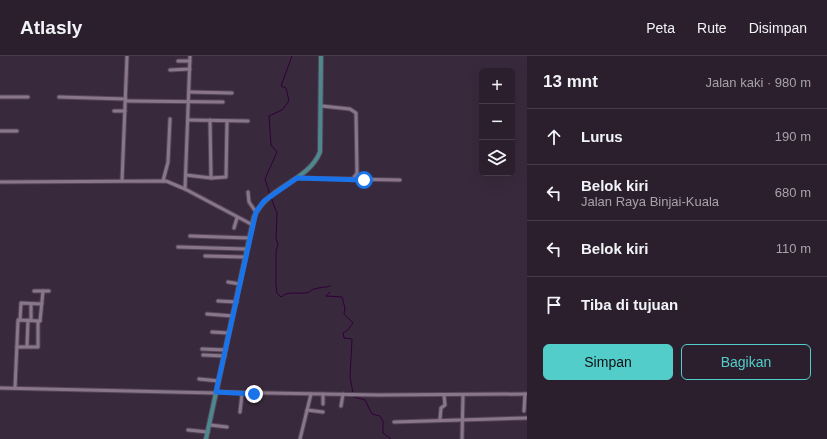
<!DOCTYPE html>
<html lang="id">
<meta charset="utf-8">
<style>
:root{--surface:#2b1f2d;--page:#372c39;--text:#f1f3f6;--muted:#a6a2aa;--line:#473d49;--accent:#53cdca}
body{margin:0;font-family:Helvetica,sans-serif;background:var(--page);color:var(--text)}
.controls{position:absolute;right:12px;top:12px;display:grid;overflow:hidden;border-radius:6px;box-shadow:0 4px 16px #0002}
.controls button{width:36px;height:36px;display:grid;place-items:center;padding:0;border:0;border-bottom:1px solid var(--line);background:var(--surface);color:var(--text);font:20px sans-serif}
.stop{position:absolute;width:12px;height:12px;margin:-9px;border:3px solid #1a73e8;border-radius:50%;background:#fff}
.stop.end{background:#1a73e8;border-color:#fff;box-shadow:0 1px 4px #0008}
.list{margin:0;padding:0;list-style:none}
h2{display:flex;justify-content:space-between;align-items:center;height:52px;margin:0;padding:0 16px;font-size:17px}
h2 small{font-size:13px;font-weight:400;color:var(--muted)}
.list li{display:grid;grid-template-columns:26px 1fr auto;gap:12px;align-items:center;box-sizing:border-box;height:56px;padding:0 16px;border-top:1px solid var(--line)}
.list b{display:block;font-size:15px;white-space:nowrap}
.list p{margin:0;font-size:13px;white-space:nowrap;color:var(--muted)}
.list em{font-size:13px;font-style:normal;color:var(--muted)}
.actions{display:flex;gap:8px;padding:12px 16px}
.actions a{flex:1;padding:9px 0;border:1px solid var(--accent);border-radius:6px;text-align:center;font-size:14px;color:var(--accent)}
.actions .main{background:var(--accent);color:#111}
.icon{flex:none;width:22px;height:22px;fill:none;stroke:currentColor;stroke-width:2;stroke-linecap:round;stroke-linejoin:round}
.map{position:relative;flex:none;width:527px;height:383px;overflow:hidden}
header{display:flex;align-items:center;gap:24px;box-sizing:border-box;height:56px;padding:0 20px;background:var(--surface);border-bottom:1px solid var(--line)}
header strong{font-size:19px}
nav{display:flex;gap:22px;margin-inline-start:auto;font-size:14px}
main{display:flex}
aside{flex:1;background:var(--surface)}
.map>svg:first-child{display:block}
</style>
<header>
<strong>Atlasly</strong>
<nav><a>Peta</a><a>Rute</a><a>Disimpan</a></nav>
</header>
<main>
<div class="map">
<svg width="527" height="383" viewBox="0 0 527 383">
<rect width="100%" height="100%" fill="#39293c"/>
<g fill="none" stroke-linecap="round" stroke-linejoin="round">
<g stroke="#300039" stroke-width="1">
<path d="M270,139L265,123L277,96L271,89L269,60L282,54L289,45L286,32L281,30L292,0"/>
<path d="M271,142L277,157L276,183L278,188L276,196V229L277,237L281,241C287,235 297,238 305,237C309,237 311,234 314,233C320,231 325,232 330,230"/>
<path d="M326,240L330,236"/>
<path d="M326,240L342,241L345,252L344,258L353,267L348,274L343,277L344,282L352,283L350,321L353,337"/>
<path d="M354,341L365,344L372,358L380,360L383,365V377L391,383"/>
</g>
<g stroke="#544657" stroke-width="5">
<g id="minor">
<path d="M178,5H190"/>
<path d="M170,14L190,13"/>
<path d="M190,36L232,37"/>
<path d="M0,41H28"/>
<path d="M59,41L126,43"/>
<path d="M126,45L223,46"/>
<path d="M322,50L350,53L356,57L357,117L352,124"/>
<path d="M114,55H125"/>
<path d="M189,64L248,65"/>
<path d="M0,75H17"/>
<path d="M186,119L211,122L210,64"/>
<path d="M211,122L226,121L227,65"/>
<path d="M297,122L400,124"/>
<path d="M122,125L127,0"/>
<path d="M163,125L168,106L170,63"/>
<path d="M0,126L166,125L185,133L251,168"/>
<path d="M185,133L190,0"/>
<path d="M248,136L249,146L256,156"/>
<path d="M234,172L237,162"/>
<path d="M190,180L249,182"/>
<path d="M178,191L247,193"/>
<path d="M205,200L245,201"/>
<path d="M228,226L240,228"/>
<path d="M34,235H49"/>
<path d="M218,245L237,246"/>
<path d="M207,258L233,260"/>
<path d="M20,264L21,247L42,248"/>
<path d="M31,264V248"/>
<path d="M212,276L229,277"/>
<path d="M27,290L28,264"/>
<path d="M17,291H38V266L40,265L43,235"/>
<path d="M202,293L226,294"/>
<path d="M203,299L225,300"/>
<path d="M199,323L219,325"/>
<path d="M0,332L216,337"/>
<path d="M15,332L18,264L40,265"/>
<path d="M216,336L378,339L527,338"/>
<path d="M323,338V348"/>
<path d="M341,350L343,338"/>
<path d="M307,354L323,356"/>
<path d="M524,355L525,338"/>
<path d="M240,356L242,338"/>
<path d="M440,363L441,352L445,349L444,339"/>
<path d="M394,366L527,362"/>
<path d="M210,369L227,371"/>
<path d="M188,374L208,376"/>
<path d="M300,383L311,338"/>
<path d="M462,383L463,339"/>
</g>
</g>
<g stroke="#544657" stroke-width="6">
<path id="major" d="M206,383L254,161C266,131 308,126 320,96L321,0"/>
</g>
<use href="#minor" stroke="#89768d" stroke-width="3"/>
<use href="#major" stroke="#4e888f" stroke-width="4"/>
</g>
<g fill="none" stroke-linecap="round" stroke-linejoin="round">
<path stroke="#1a73e8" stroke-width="5" d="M254,338L216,336L256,156L264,145L297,122L364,124"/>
</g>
</svg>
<div class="controls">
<button>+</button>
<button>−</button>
<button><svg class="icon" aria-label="layers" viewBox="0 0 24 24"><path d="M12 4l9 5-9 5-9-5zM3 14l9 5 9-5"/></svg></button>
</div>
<div class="stop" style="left:364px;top:124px"></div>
<div class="stop end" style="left:254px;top:338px"></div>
</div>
<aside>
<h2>13 mnt<small>Jalan kaki · 980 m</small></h2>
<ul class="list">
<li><svg class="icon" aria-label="ahead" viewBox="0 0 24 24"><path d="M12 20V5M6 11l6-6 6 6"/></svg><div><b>Lurus</b></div><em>190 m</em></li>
<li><svg class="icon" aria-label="left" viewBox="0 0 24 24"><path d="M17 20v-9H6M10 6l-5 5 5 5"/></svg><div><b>Belok kiri</b><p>Jalan Raya Binjai-Kuala</p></div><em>680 m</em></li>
<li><svg class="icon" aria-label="left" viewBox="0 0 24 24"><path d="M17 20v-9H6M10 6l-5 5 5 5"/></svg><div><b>Belok kiri</b></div><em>110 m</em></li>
<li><svg class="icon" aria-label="arrive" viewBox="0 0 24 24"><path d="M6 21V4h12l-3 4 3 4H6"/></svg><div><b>Tiba di tujuan</b></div></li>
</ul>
<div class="actions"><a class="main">Simpan</a><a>Bagikan</a></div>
</aside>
</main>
